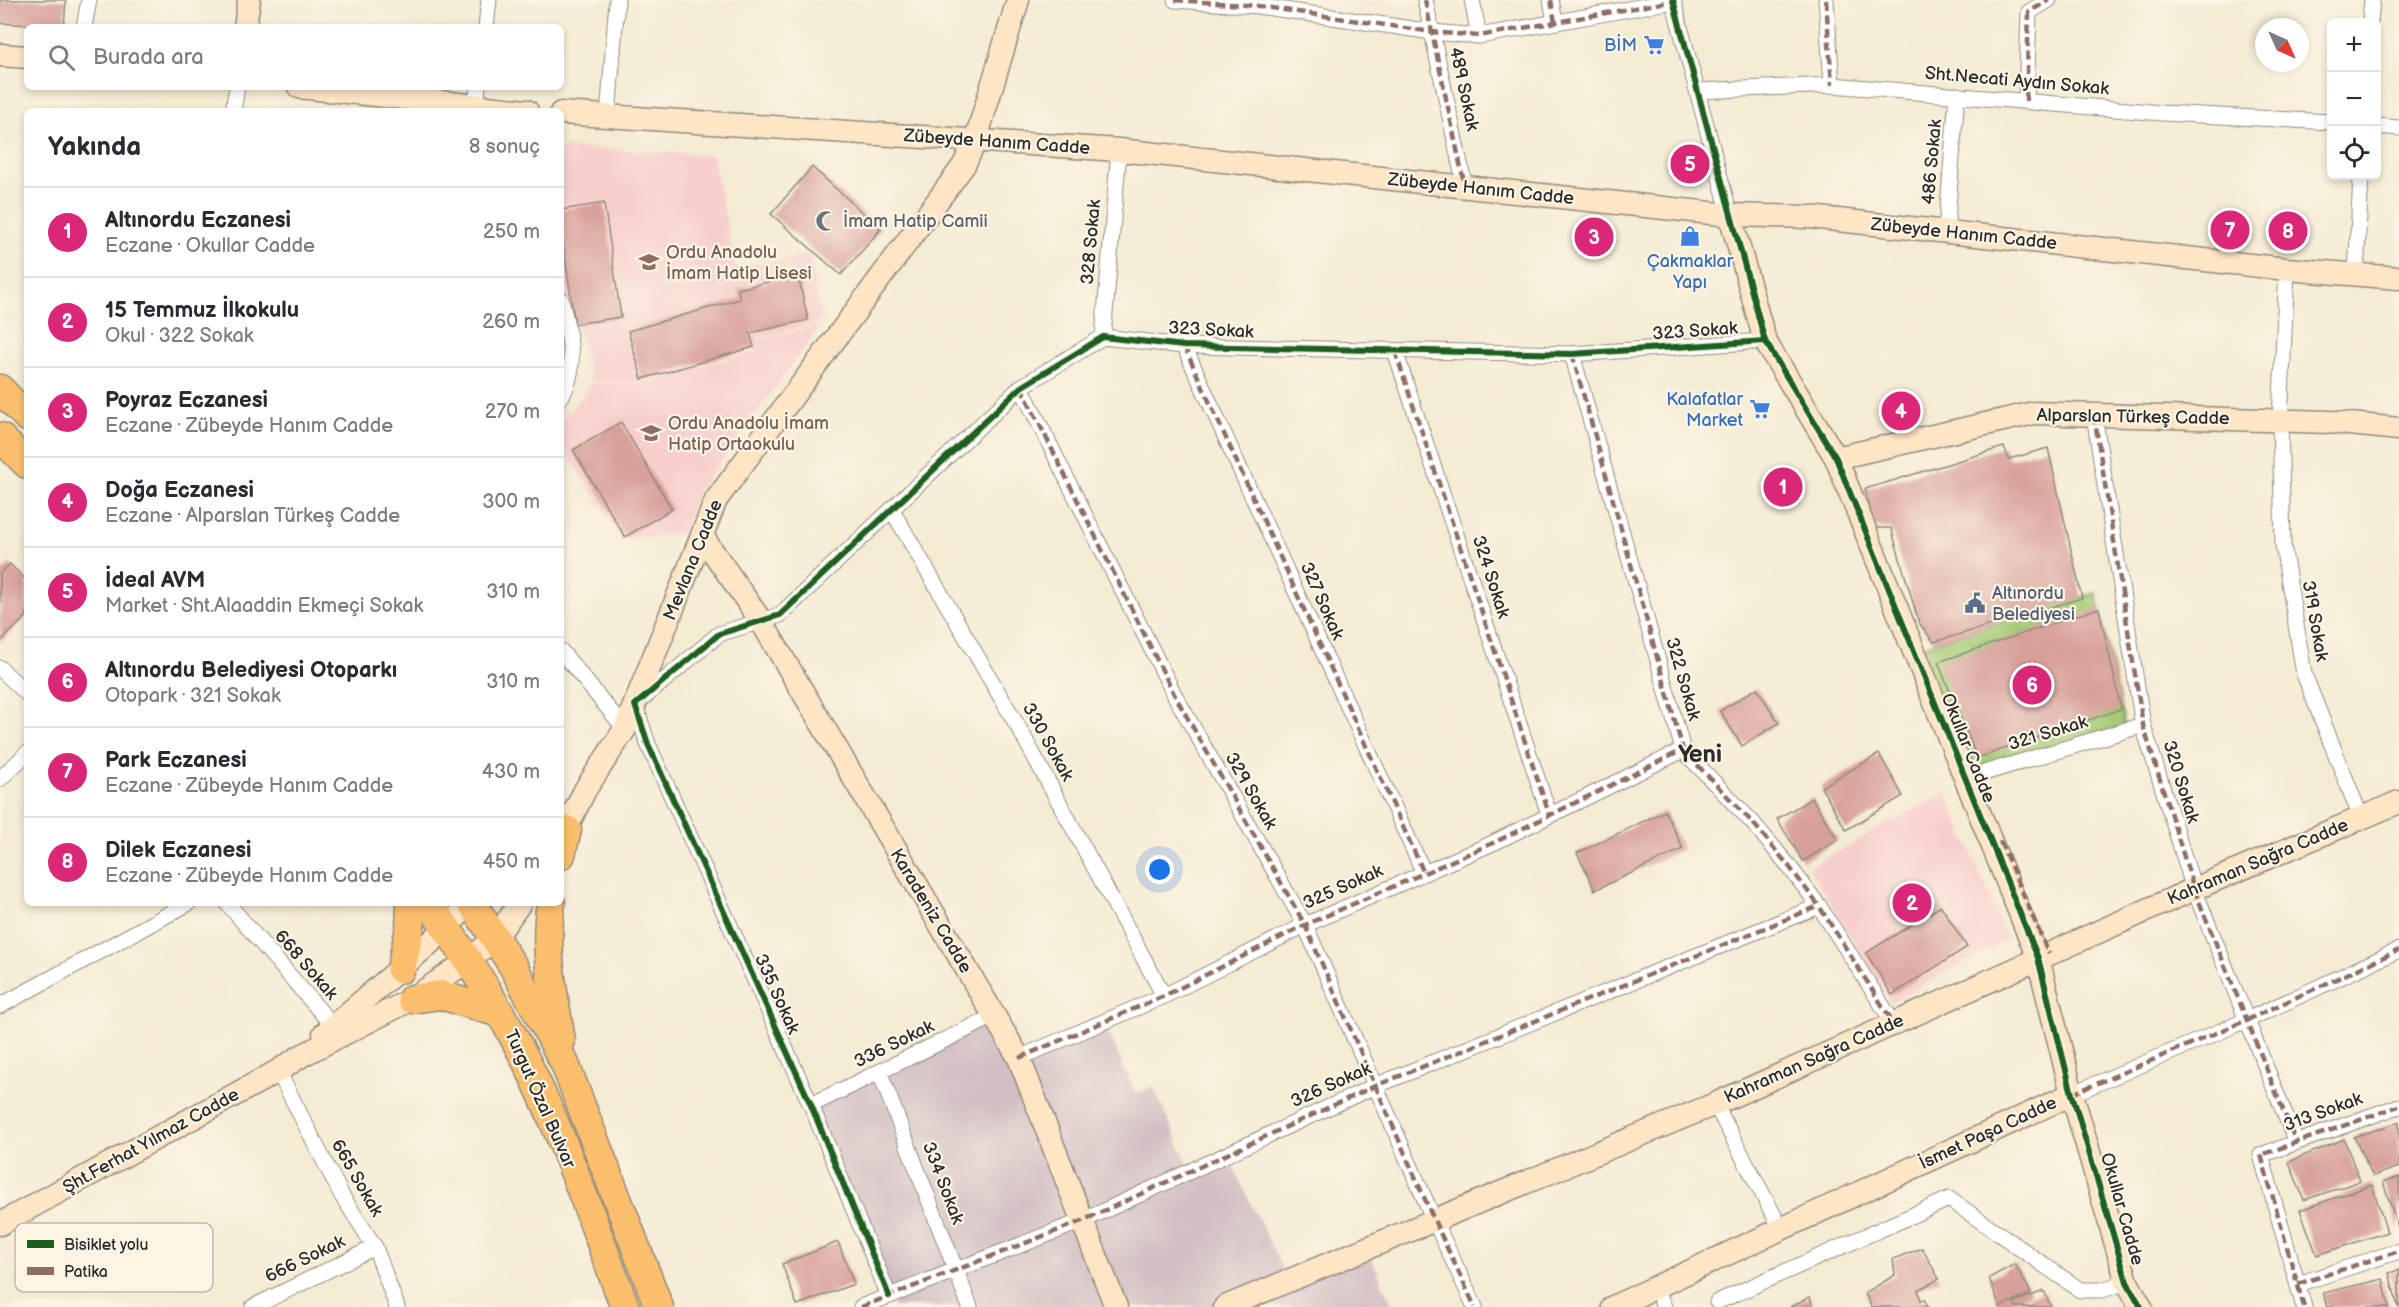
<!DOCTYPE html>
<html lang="tr">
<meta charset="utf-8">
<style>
:root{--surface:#fff;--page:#f2f2f3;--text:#2b2b33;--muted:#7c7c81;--line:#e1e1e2;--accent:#db2777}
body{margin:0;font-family:"Balsamiq Sans",sans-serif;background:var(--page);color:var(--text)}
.controls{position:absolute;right:18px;top:18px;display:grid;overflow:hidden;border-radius:9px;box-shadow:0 3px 9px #0003}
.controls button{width:54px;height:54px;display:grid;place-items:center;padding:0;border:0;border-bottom:2px solid var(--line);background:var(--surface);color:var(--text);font:30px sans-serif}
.compass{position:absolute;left:2255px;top:18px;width:54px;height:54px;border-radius:50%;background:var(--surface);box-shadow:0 3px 9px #0003;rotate:135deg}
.you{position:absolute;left:1160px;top:870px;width:21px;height:21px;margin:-15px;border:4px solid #fff;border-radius:50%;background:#1a73e8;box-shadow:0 0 0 9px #1a73e833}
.badge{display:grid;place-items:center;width:39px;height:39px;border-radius:50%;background:var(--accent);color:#fff;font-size:20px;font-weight:700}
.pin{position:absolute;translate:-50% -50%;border:3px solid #fff;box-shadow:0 2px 6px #0006}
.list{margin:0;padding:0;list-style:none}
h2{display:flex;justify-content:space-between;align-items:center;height:78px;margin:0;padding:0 24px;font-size:26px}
h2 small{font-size:20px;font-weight:400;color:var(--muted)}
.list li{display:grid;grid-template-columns:39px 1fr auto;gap:18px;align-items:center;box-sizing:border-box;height:90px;padding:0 24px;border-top:2px solid var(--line)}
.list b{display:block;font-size:22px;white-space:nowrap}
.list p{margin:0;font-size:20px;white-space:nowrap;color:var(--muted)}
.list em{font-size:20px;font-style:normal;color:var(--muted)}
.icon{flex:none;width:33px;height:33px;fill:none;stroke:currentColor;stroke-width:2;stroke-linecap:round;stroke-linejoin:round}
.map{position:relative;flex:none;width:2399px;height:1307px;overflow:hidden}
.search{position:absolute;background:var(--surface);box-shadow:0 3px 9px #0003;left:24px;top:24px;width:540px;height:66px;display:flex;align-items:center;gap:15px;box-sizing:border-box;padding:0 21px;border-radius:9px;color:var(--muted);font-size:22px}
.panel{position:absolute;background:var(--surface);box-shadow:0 3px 9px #0003;left:24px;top:108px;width:540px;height:798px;border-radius:9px}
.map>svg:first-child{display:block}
</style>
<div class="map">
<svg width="2399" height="1307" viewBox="0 0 2399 1307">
<rect width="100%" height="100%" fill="#fcf5e5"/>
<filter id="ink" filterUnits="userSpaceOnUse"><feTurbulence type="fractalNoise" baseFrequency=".0167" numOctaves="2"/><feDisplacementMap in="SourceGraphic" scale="12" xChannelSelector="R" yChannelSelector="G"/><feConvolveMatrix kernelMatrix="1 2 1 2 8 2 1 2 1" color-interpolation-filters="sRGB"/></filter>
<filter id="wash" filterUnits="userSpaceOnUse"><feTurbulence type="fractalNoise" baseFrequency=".008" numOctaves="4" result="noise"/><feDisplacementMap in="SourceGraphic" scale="24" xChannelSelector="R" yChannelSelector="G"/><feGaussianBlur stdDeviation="1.35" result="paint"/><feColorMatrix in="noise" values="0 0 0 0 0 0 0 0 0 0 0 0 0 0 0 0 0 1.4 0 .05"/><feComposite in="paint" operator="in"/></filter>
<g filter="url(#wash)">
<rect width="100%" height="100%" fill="#f4ebd3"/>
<g fill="#f7d0cd">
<path d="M561,147L712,155L736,267L809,255L821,318L816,324L759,338L760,348L639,383L590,381L579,328L574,326L561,257Z"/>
<path d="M821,325L699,490L682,533L622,540L561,443V423L591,383L639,384L761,350L760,339Z"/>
<path d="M1946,792L2008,939L1890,1003L1809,867Z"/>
</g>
<path fill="#d2bec3" d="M994,1016L1019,1058L1104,1022L1136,1095L1153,1086L1191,1171L1227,1154L1288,1281L1367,1248L1393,1307H894L811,1105Z"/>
<path fill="#a3ca75" stroke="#677a50" stroke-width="1.5" d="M2096,593L2126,731L1972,776L1912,649Z"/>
<g id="blocks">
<g fill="#d8a09b">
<path d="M0,0H66L64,27L0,23Z"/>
<path d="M812,167L881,229L841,275L771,214Z"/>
<path d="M604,203L621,317L575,324L561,230V210Z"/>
<path d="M798,275L808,320L750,333L754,347L642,379L628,331L740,299L738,289Z"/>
<path d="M621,422L672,509L625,537L573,450Z"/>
<path d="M2004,447L2009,459L2048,448L2082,598L1934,642L1919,623L1891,528H1875L1865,489Z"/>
<path d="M10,564L27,581V616L0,642V573Z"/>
<path d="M2099,608L2121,709L1977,758L1938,662Z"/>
<path d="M1757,688L1779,723L1742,746L1720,711Z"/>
<path d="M1879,754L1903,796L1846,830L1821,787Z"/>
<path d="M1812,798L1838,840L1803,861L1777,819Z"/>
<path d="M1665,811L1683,849L1595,890L1577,853Z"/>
<path d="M1941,906L1967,947L1892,995L1866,953Z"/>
<path d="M2399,1122V1167L2373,1176L2354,1137Z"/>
<path d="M2344,1139L2360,1181L2304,1200L2289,1162Z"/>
<path d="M2399,1177V1230L2383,1182Z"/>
<path d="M2372,1185L2387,1232L2317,1255L2300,1210Z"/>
<path d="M838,1242L854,1284L797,1305L782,1264Z"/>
<path d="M1922,1248L1939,1279L1918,1290L1921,1301L1924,1299L1928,1307H1872L1865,1293L1895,1275L1893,1259Z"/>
<path d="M2015,1264L2031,1293L2000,1307L1989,1278Z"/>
<path d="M2399,1270V1307H2398L2389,1273Z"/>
<path d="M2383,1279L2389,1307H2327L2323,1293Z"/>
<path d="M2044,1291L2051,1307H2016L2014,1302Z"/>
<path d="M1810,1297L1813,1307H1790Z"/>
</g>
</g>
</g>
<g filter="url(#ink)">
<use href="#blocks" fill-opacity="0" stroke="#908b7f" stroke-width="1.5"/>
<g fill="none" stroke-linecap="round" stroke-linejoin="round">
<g stroke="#908b7f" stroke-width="17">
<g id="street">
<path d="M1175,0L1258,6L1432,32L1479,36L1673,1"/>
<path d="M1425,0L1465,187"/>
<path d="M1472,0L1479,36"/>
<path d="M1551,0L1555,22"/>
<path d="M1673,0L1730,215"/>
<path d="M1826,0L1832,85"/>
<path d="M2370,22L2372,0"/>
<path d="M84,27L89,0"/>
<path d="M486,27L489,0"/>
<path d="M1698,91L1832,85L2162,113L2332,122"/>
<path d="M2026,101L2029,12L2049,0"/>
<path d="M476,106L478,87"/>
<path d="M233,111L237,87"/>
<path d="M608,116L617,0"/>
<path d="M2376,126L2399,128"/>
<path d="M1946,232L1957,95"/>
<path d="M2287,269L2280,420L2283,545L2304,674L2361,818"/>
<path d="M2356,274L2361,176"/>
<path d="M561,299C568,332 580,367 561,397"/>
<path d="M1103,337L1119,150"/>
<path d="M1184,346L1424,873"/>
<path d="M1395,351L1549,814"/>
<path d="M1572,354L1683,750L1753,823L1788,865L1819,906L1894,1024"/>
<path d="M1021,387L1174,694L1305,925L1434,1220L1475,1307"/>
<path d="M2094,415L2143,725L2194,889L2296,1142"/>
<path d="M892,510L1020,730L1164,996"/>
<path d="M561,651L625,729"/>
<path d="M0,668L27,694"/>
<path d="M0,779L27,753"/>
<path d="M1964,779L2143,725"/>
<path d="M227,903L333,1026"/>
<path d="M0,1006L189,903"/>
<path d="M1019,1058L1164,996L1305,925L1493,843L1683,750"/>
<path d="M278,1071L342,1196L375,1247L397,1307"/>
<path d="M880,1073L970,1307"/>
<path d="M2072,1094L2247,1020L2399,950"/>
<path d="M1715,1104L1781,1229"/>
<path d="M811,1105L994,1016"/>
<path d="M2298,1284L2399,1251"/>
<path d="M1656,1287L1664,1307"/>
<path d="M889,1296L811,1105L648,744L635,705L719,634L780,615L1021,387L1103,337L1184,346L1572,354L1765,341"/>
<path d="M1717,1302L1949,1199L2080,1290H2102L2127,1282"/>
<path d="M253,1307L375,1247"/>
<path d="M861,1307L1082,1221L1375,1086L1819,906"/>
<path d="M2304,1307L2261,1155L2399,1106"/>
</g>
</g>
<g stroke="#908b7f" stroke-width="25">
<g id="secondary">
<path d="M245,27L249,0"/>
<path d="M0,55L27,57"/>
<path d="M299,87L527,111"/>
<path d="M561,113L1119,150L1730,215L1810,217L2287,269L2399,278"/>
<path d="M1730,215L1765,341L1836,458L2038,958L2072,1094L2127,1282L2141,1307"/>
<path d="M1836,458L2034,413L2330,422L2399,429"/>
<path d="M702,536L761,621L1019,1058L1116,1307"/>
<path d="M561,839L585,790L625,729L716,500L964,165L975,142L1018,0"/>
<path d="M324,1034L430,943L471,903"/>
<path d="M0,1224L278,1071L301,1056L412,999L469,960L496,937L520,903"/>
<path d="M1225,1307L1715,1104L2194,889L2399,802"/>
<path d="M1613,1307L2072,1094"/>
</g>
</g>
<g stroke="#908b7f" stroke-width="31">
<g id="highway">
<path d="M0,389L27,417"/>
<path d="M0,437L27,464"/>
<path d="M561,855L567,830"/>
<path d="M429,903C459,945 487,989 512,1034C558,1118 591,1218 625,1307"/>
<path d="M472,903L513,966L565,1064L659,1307"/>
<path d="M551,903C543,950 554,995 561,1041"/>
<path d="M401,969L410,928L411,903"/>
<path d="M412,999L441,995L499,1013"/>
</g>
</g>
<use href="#street" stroke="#fff" stroke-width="15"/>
<use href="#secondary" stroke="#fde5c5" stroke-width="22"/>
<use href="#highway" stroke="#fabe6d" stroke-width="28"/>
<g stroke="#8d6e63" stroke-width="4.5" stroke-dasharray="9 4.5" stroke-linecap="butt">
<path d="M1175,0L1258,6L1432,32L1479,36L1673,1"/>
<path d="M1425,0L1465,187"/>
<path d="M1551,0L1555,22"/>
<path d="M1826,0L1832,85"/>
<path d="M2026,101L2029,12L2049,0"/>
<path d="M1184,346L1424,873"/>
<path d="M1395,351L1549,814"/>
<path d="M1572,354L1683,750L1753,823L1788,865L1819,906L1894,1024"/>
<path d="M1021,387L1174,694L1305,925L1434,1220L1475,1307"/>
<path d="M2094,415L2143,725L2194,889L2296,1142"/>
<path d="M2000,841L2049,954"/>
<path d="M1019,1058L1164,996L1305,925L1493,843L1683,750"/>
<path d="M2072,1094L2247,1020L2399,950"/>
<path d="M2298,1284L2399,1251"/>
<path d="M861,1307L1082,1221L1375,1086L1819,906"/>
<path d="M2304,1307L2261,1155L2399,1106"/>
</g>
<g stroke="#fcf5e5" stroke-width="10">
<g id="cycleway">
<path d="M1673,0L1765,341L1836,458L2038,958L2072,1094L2127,1282L2141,1307"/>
<path d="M889,1296L811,1105L648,744L635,705L719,634L780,615L1021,387L1103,337L1184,346L1572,354L1765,341"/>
</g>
</g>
<use href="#cycleway" stroke="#1b5e20" stroke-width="6"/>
</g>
</g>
<defs>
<g id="supermarket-bare" transform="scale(1.62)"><path d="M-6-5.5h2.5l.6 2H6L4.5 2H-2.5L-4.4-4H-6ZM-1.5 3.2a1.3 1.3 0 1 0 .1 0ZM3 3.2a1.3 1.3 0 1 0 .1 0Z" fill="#3f7fe0" stroke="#fcf5e5" stroke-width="2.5" paint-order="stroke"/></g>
<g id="mosque-bare" transform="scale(1.62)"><path d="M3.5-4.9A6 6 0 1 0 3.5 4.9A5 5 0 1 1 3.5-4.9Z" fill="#6b7280" stroke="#fcf5e5" stroke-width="2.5" paint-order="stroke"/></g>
<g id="shop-bare" transform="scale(1.62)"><path d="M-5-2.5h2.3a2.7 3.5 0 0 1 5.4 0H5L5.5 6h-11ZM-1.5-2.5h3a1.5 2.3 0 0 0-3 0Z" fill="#3f7fe0" stroke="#fcf5e5" stroke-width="2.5" paint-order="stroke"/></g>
<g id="school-bare" transform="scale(1.62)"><path d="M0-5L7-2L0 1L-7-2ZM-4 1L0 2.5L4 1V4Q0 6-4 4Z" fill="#8d6e63" stroke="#fcf5e5" stroke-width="2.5" paint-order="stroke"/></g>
<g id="civic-bare" transform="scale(1.62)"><path d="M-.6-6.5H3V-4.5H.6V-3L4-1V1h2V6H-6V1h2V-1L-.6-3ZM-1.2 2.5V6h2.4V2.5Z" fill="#5c6f8a" stroke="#fcf5e5" stroke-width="2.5" paint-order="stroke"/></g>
</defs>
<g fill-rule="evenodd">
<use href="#supermarket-bare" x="1654" y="45"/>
<use href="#mosque-bare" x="826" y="221"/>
<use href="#shop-bare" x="1690" y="236"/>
<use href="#school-bare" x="649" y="262"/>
<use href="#supermarket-bare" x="1760" y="409"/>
<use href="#school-bare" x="651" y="433"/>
<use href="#civic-bare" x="1975" y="603"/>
</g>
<g text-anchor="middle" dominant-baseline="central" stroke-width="4.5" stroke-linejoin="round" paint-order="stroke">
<g font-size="18" fill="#366cbe" stroke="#fcf5e5" text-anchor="end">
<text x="1637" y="45">BİM</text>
<text x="1690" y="261" text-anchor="middle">Çakmaklar<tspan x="1690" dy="21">Yapı</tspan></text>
<text x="1743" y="399">Kalafatlar<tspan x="1743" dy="21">Market</tspan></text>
</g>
<g font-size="18" fill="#2b2b2b" stroke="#fcf5e5">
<text transform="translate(2017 81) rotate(5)">Sht.Necati Aydın Sokak</text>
<text transform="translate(1464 89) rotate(78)">489 Sokak</text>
<text transform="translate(997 142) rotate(4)">Zübeyde Hanım Cadde</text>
<text transform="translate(1932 162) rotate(-85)">486 Sokak</text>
<text transform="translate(1481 189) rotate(6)">Zübeyde Hanım Cadde</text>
<text transform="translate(1964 234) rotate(6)">Zübeyde Hanım Cadde</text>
<text transform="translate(1091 242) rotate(-85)">328 Sokak</text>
<text transform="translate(1211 330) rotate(3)">323 Sokak</text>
<text transform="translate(1695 331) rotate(-4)">323 Sokak</text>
<text transform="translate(2133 417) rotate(1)">Alparslan Türkeş Cadde</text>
<text transform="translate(693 560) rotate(-68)">Mevlana Cadde</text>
<text transform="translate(1491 577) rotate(72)">324 Sokak</text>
<text transform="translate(1322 601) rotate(66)">327 Sokak</text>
<text transform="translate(2315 621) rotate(80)">319 Sokak</text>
<text transform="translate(1683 679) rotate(74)">322 Sokak</text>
<text transform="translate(2048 733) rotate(-17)">321 Sokak</text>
<text transform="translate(1048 742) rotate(61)">330 Sokak</text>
<text transform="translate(1968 748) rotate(68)">Okullar Cadde</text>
<text transform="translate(2181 782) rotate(73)">320 Sokak</text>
<text transform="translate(1251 791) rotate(60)">329 Sokak</text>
<text transform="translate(2258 862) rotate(-23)">Kahraman Sağra Cadde</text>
<text transform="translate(1343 887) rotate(-24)">325 Sokak</text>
<text transform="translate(931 911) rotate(59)">Karadeniz Cadde</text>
<text transform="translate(306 965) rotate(49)">668 Sokak</text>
<text transform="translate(777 994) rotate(66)">335 Sokak</text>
<text transform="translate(894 1044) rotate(-26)">336 Sokak</text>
<text transform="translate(1814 1059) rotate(-24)">Kahraman Sağra Cadde</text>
<text transform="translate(1331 1085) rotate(-24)">326 Sokak</text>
<text transform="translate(540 1099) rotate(66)">Turgut Özal Bulvar</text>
<text transform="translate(2323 1112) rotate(-20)">313 Sokak</text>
<text transform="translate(1988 1133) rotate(-25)">İsmet Paşa Cadde</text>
<text transform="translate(151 1141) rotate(-29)">Şht.Ferhat Yılmaz Cadde</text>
<text transform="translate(357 1178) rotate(60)">665 Sokak</text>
<text transform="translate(943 1183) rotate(69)">334 Sokak</text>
<text transform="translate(2122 1209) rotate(74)">Okullar Cadde</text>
<text transform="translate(305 1259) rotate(-26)">666 Sokak</text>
</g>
<g font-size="18" fill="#5b616d" stroke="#fcf5e5" text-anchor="start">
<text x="843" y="221">İmam Hatip Camii</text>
</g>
<g font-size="18" fill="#785e54" stroke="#fcf5e5" text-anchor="start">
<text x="666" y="252">Ordu Anadolu<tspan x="666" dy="21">İmam Hatip Lisesi</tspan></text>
<text x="668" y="423">Ordu Anadolu İmam<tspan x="668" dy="21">Hatip Ortaokulu</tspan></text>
</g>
<g font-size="18" fill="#4e5e75" stroke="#fcf5e5" text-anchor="start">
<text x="1992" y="593">Altınordu<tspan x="1992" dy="21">Belediyesi</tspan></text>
</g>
<g font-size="24" font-weight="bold" fill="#2b2b2b" stroke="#fcf5e5">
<text x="1700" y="754">Yeni</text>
</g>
</g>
<rect x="15" y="1223" width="198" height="69" rx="9" fill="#fcf5e5" stroke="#bdb8ad" stroke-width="1.5"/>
<rect x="27" y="1240" width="27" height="8" fill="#1b5e20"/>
<rect x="27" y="1267" width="27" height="8" fill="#8d6e63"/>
<g font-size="16" fill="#2b2b2b">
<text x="64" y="1250">Bisiklet yolu</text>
<text x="64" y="1277">Patika</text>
</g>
</svg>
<div class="controls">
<button>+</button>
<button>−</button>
<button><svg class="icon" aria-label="locate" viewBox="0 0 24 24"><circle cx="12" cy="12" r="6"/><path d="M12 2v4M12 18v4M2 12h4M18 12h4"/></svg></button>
</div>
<svg class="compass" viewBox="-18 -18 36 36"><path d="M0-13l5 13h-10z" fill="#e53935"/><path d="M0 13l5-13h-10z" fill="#7c7c81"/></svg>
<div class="you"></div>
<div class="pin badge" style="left:1783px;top:487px">1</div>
<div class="pin badge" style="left:1912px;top:903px">2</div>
<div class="pin badge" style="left:1594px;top:237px">3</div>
<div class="pin badge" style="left:1901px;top:411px">4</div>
<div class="pin badge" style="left:1690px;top:164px">5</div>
<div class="pin badge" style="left:2032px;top:685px">6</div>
<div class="pin badge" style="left:2230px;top:230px">7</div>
<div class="pin badge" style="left:2288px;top:231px">8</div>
<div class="search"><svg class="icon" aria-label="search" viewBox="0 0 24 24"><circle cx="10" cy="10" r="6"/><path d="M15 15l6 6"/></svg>Burada ara</div>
<section class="panel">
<h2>Yakında<small>8 sonuç</small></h2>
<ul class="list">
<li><span class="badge">1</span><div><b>Altınordu Eczanesi</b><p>Eczane · Okullar Cadde</p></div><em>250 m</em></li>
<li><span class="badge">2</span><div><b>15 Temmuz İlkokulu</b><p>Okul · 322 Sokak</p></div><em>260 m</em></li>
<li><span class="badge">3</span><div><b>Poyraz Eczanesi</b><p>Eczane · Zübeyde Hanım Cadde</p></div><em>270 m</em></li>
<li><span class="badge">4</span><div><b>Doğa Eczanesi</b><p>Eczane · Alparslan Türkeş Cadde</p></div><em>300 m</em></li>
<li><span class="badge">5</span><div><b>İdeal AVM</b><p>Market · Sht.Alaaddin Ekmeçi Sokak</p></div><em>310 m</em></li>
<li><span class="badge">6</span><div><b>Altınordu Belediyesi Otoparkı</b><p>Otopark · 321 Sokak</p></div><em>310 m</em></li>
<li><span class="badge">7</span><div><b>Park Eczanesi</b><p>Eczane · Zübeyde Hanım Cadde</p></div><em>430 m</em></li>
<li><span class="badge">8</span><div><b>Dilek Eczanesi</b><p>Eczane · Zübeyde Hanım Cadde</p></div><em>450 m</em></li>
</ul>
</section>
</div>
